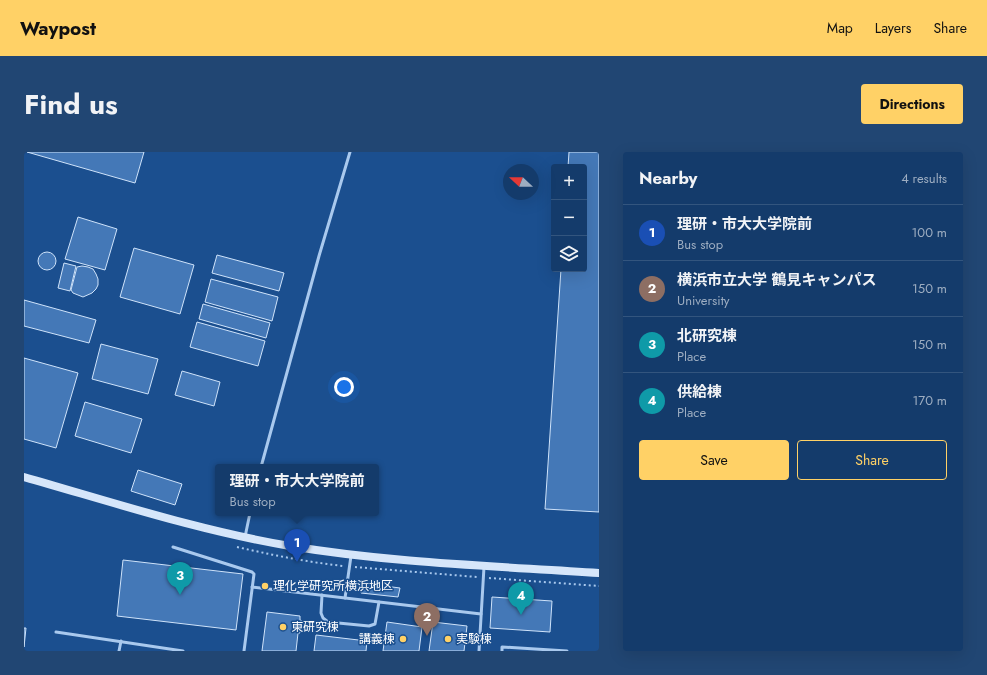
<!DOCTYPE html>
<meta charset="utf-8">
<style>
:root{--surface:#143b6b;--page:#214673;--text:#f1f3f6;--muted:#9dadc1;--line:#33557e;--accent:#ffd166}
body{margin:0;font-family:Jost,"Noto Sans JP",sans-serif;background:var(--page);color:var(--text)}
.controls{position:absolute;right:12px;top:12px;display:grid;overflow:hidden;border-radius:4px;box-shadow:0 4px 16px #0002}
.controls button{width:36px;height:36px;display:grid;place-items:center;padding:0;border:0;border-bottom:1px solid var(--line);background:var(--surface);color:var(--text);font:20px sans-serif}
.compass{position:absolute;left:479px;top:12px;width:36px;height:36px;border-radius:50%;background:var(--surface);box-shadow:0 4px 16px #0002;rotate:292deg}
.you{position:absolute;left:320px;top:235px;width:14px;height:14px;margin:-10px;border:3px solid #fff;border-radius:50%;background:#1a73e8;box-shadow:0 0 0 6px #1a73e833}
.badge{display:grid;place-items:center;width:26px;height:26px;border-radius:50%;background:var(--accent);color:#fff;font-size:13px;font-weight:700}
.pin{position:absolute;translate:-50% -33px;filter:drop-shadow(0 1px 2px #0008)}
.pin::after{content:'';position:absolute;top:21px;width:14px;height:12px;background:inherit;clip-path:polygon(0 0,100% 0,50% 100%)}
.popup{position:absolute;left:191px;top:312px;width:164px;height:52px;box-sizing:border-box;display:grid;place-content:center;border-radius:4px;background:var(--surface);filter:drop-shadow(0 1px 3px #0005);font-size:13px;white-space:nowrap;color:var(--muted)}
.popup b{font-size:15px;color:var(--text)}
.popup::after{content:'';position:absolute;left:50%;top:100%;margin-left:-8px;border:8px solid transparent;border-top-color:var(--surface)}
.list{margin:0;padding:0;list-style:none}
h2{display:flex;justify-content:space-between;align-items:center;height:52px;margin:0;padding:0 16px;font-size:17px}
h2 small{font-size:13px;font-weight:400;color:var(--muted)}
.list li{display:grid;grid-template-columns:26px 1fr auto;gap:12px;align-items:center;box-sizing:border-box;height:56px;padding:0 16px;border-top:1px solid var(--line)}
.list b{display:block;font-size:15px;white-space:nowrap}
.list p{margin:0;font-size:13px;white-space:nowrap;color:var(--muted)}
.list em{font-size:13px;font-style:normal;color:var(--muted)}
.actions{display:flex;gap:8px;padding:12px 16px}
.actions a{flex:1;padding:9px 0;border:1px solid var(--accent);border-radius:4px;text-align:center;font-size:14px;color:var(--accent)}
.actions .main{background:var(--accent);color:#111}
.icon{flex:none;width:22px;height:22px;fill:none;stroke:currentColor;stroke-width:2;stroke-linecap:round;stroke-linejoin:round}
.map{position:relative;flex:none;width:575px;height:499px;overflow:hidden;border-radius:4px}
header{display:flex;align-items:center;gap:24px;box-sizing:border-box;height:56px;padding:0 20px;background:var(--accent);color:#111}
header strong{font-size:19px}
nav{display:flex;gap:22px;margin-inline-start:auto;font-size:14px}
.intro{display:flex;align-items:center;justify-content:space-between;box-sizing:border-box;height:96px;padding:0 24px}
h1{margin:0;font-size:28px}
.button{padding:10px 18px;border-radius:4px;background:var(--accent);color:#111;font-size:14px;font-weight:700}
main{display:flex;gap:24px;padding:0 24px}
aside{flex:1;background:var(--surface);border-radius:4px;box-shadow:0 4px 16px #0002}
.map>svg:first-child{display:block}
</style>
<header>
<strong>Waypost</strong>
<nav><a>Map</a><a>Layers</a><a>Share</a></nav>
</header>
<div class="intro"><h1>Find us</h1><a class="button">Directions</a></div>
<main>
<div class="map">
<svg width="575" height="499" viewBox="0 0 575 499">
<rect width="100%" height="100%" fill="#1b4f8f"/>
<g fill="#4478b7" stroke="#cfe3fa">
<path d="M3,0H120L111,31Z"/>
<path d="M545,0H575V360L521,357L537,117H560V15H544Z"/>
<path d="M54,65L93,77L81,118L41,107Z"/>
<path d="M110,96L170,113L156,162L96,145Z"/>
<circle cx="23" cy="109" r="9"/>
<path d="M193,103L260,121L255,139L188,121Z"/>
<path d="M40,111L52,114L46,139L34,136Z"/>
<path d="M58,114L64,115L69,117L72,122L74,127V133L72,137L68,141L59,145L49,141L47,138L53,115Z"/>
<path d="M187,127L254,145L248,169L181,150Z"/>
<path d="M0,148L72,168L65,191L0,174Z"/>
<path d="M179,152L246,171L242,186L175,167Z"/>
<path d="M173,170L241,189L234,214L166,195Z"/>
<path d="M77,192L134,207L124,242L68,227Z"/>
<path d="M0,206L54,221L32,296L0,287Z"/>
<path d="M158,219L196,230L190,254L151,243Z"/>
<path d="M61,250L118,267L107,301L51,284Z"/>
<path d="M114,318L158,332L151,353L107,339Z"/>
<path d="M99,408L219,422L212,478L93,464Z"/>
<path d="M338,431L376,436L374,445L337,441Z"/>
<path d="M468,445L528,449L526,480L466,476Z"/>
<path d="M243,460L276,464V468L278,469L276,481H274L272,499H238Z"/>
<path d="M363,470L398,475L395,499H359Z"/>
<path d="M409,470L443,474L440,499H405Z"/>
<path d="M0,476H2L0,495Z"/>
<path d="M292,483L343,489L342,499H290Z"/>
</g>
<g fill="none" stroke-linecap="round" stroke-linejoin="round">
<g stroke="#a9c9ee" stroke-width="2" stroke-dasharray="2 3" stroke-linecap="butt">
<path d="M213,395C248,403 283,410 319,414"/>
<path d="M331,415L453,425"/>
<path d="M465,426L575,434"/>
</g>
<g stroke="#a9c9ee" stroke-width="3">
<path d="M237,315L295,104L326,0"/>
<path d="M221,385L226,361"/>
<path d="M149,395L228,420L230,422L220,499"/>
<path d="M228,435L457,462"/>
<path d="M298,443L297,461L299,466L304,470L345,474L351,472L355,450"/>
<path d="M321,446L327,404"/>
<path d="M32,480L159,499"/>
<path d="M95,499L97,489"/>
<path d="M455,499L460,415"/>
<path d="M478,499V495L543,499"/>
</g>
<path stroke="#d6e6fa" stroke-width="8" d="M0,325C88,350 176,379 266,394C368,411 472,414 575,421"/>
</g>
<g fill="#ffd166" stroke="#1b4f8f" stroke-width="1.5">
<circle cx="241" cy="434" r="4"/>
<circle cx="259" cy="475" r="4"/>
<circle cx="379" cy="487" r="4"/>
<circle cx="424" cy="487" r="4"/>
</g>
<g text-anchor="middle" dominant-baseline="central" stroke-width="3" stroke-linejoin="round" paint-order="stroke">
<g font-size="12" fill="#fff" stroke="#1b4f8f" text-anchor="start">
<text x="249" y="434">理化学研究所横浜地区</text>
<text x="267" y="475">東研究棟</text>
<text x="371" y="487" text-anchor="end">講義棟</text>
<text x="432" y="487">実験棟</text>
</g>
</g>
</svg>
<div class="controls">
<button>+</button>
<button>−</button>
<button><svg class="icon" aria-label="layers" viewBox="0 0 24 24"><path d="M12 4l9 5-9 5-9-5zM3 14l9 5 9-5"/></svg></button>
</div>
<svg class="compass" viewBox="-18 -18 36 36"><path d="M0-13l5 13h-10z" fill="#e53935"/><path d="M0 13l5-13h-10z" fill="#9dadc1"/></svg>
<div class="you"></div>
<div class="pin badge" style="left:273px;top:410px;background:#1a4fb4">1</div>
<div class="popup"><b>理研・市大大学院前</b>Bus stop</div>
<div class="pin badge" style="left:403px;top:484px;background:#8d6e63">2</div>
<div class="pin badge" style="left:156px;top:443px;background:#0f9aa8">3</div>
<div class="pin badge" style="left:497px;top:463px;background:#0f9aa8">4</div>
</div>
<aside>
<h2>Nearby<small>4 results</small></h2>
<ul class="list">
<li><span class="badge" style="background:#1a4fb4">1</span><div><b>理研・市大大学院前</b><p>Bus stop</p></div><em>100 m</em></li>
<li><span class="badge" style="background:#8d6e63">2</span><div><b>横浜市立大学 鶴見キャンパス</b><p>University</p></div><em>150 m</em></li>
<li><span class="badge" style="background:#0f9aa8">3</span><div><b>北研究棟</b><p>Place</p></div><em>150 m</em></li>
<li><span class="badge" style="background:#0f9aa8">4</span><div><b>供給棟</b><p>Place</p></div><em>170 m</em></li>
</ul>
<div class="actions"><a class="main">Save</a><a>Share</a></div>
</aside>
</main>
